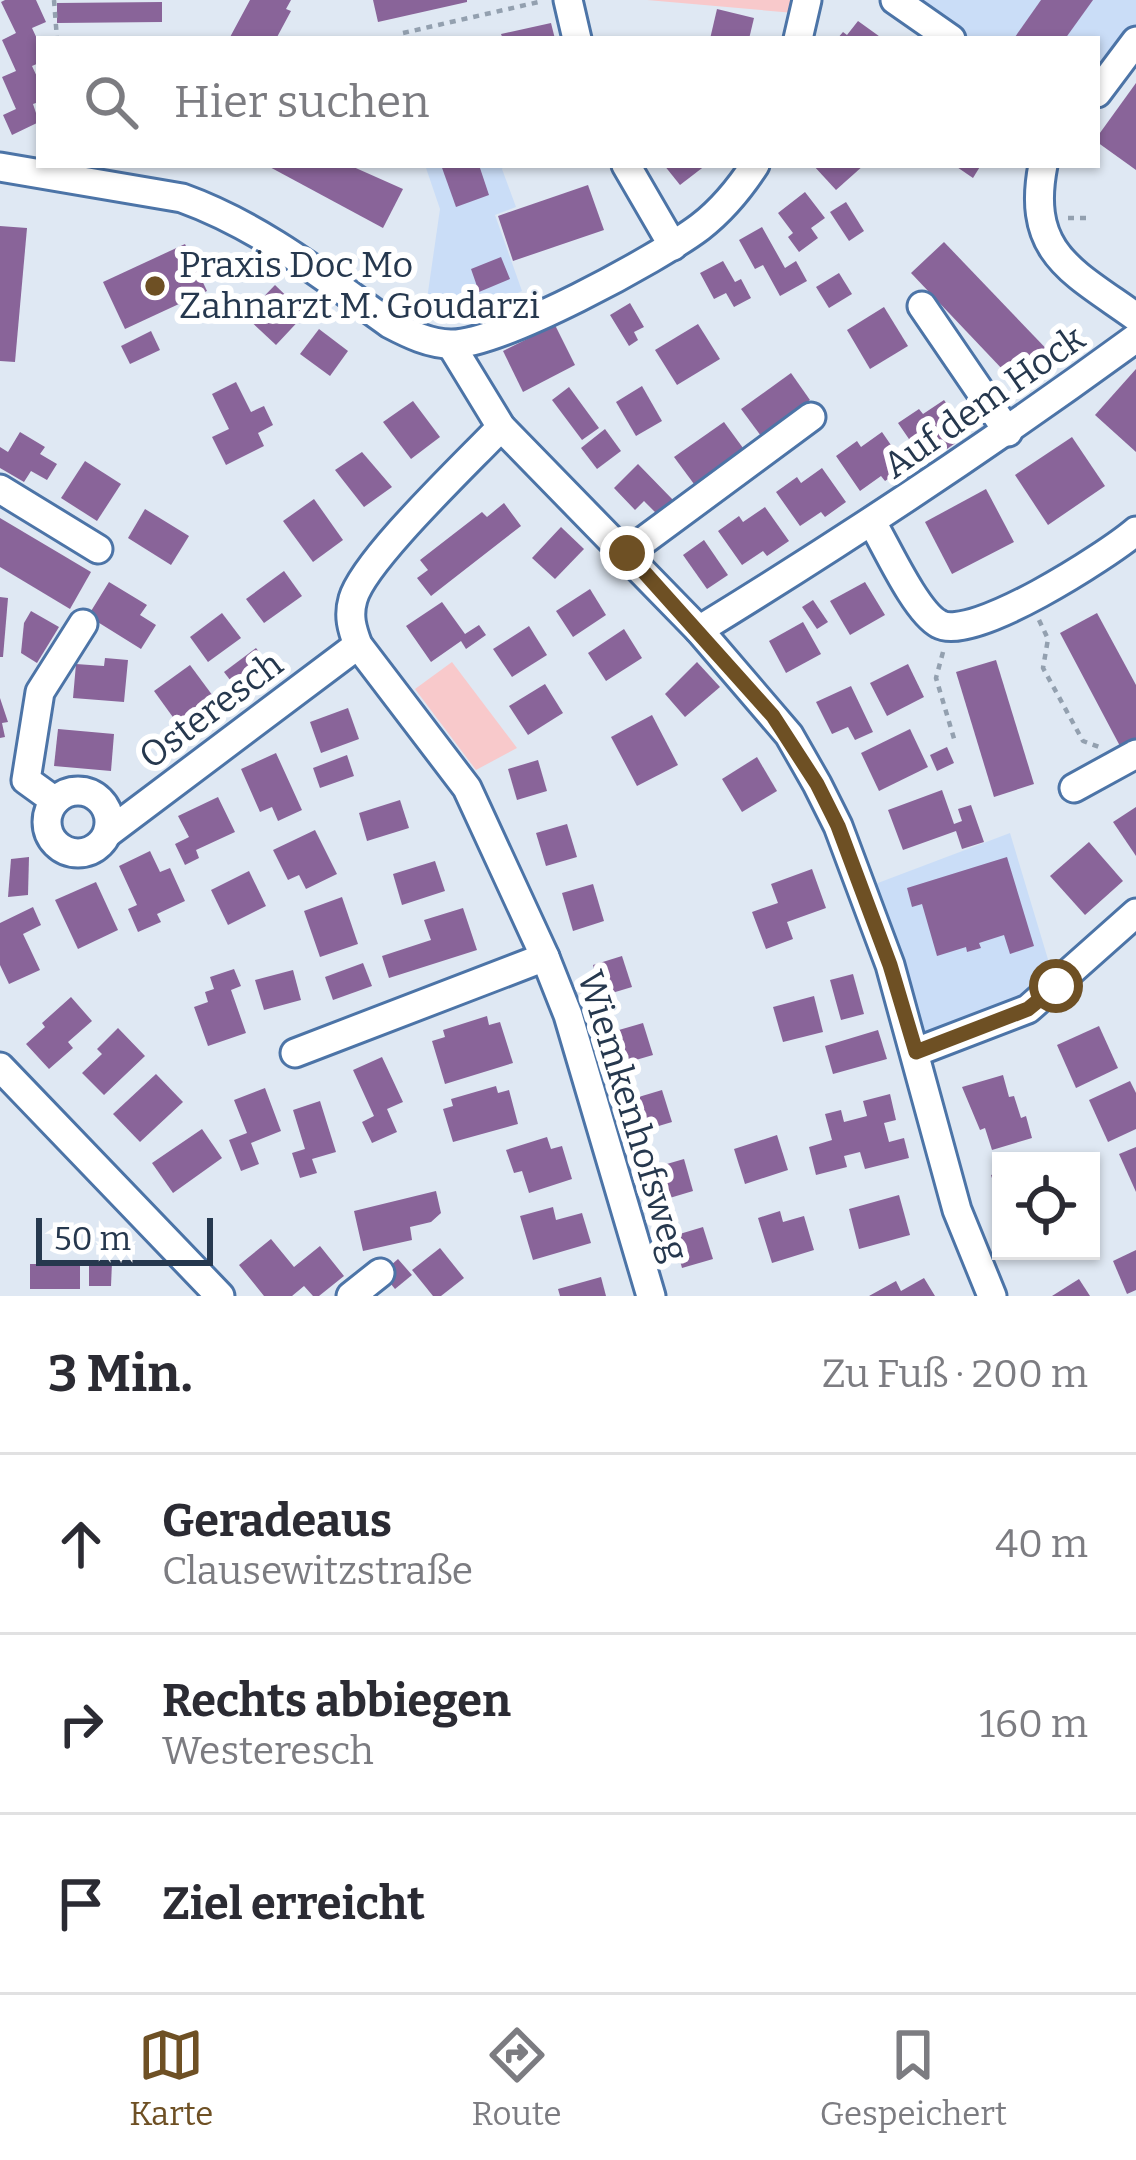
<!DOCTYPE html>
<html lang="de">
<meta charset="utf-8">
<style>
:root{--surface:#fff;--page:#f7f7f7;--text:#2b2b33;--muted:#7c7c81;--line:#e1e1e2;--accent:#6e5024}
body{margin:0;font-family:Bitter,serif;background:var(--page);color:var(--text)}
.controls{position:absolute;right:36px;bottom:36px;display:grid;overflow:hidden;border-radius:0px;box-shadow:0 3px 9px #0004}
.controls button{width:108px;height:108px;display:grid;place-items:center;padding:0;border:0;border-bottom:3px solid var(--line);background:var(--surface);color:var(--text);font:60px sans-serif}
.scale{position:absolute;left:36px;bottom:30px;width:177px;box-sizing:border-box;padding-left:12px;border:6px solid #26384e;border-top:0;font-size:33px;line-height:42px;white-space:nowrap;color:#26384e;-webkit-text-stroke:9px #fff;paint-order:stroke}
.stop{position:absolute;width:36px;height:36px;margin:-27px;border:9px solid #6e5024;border-radius:50%;background:#fff}
.stop.end{background:#6e5024;border-color:#fff;box-shadow:0 3px 12px #0008}
.list{margin:0;padding:0;list-style:none}
h2{display:flex;justify-content:space-between;align-items:center;height:156px;margin:0;padding:0 48px;font-size:51px}
h2 small{font-size:39px;font-weight:400;color:var(--muted)}
.list li{display:grid;grid-template-columns:78px 1fr auto;gap:36px;align-items:center;box-sizing:border-box;height:180px;padding:0 48px;border-top:3px solid var(--line)}
.list b{display:block;font-size:45px;white-space:nowrap}
.list p{margin:0;font-size:39px;white-space:nowrap;color:var(--muted)}
.list em{font-size:39px;font-style:normal;color:var(--muted)}
.icon{flex:none;width:66px;height:66px;fill:none;stroke:currentColor;stroke-width:2;stroke-linecap:round;stroke-linejoin:round}
.map{position:relative;flex:none;width:1136px;height:1296px;overflow:hidden}
.search{position:absolute;background:var(--surface);box-shadow:0 3px 9px #0004;left:36px;right:36px;top:36px;height:132px;display:flex;align-items:center;gap:30px;box-sizing:border-box;padding:0 42px;border-radius:0px;color:var(--muted);font-size:45px}
.sheet{height:696px;background:var(--surface)}
nav{display:flex;justify-content:space-around;align-items:center;box-sizing:border-box;height:168px;border-top:3px solid var(--line);background:var(--surface);font-size:33px;color:var(--muted)}
nav a{display:grid;justify-items:center;gap:6px}
nav .on{color:var(--accent)}
.map>svg:first-child{display:block}
</style>
<div class="map">
<svg width="1136" height="1296" viewBox="0 0 1136 1296">
<rect width="100%" height="100%" fill="#dfe8f3"/>
<g fill="#caddf7">
<path d="M895,0H1136V41L1097,93V39H951Z"/>
<path d="M425,165H505L502,169L516,207L495,215L522,291L494,304L462,310L426,306L440,209Z"/>
<path d="M1010,833L1056,986L916,1052L862,889Z"/>
</g>
<g fill="#f8c9cb">
<path d="M647,0H797L794,13Z"/>
<path d="M452,662L517,748L476,770L415,689Z"/>
</g>
<g fill="#896499">
<path d="M5,0H36L46,22L32,28L39,43V63L32,66L39,81V102L33,104L39,122L12,135L3,115L16,109L2,77L16,71L2,40L16,33L1,2Z"/>
<path d="M250,0H291L286,9L291,11L276,39H229Z"/>
<path d="M373,0H467V2L378,22Z"/>
<path d="M1041,0H1093L1065,39H1018L1015,37Z"/>
<path d="M162,2V22L57,23V3Z"/>
<path d="M717,9L754,18L749,39H710Z"/>
<path d="M858,21L883,39H837L843,32L847,35Z"/>
<path d="M551,23L555,39H503L501,34Z"/>
<path d="M1136,83V170L1097,142V137Z"/>
<path d="M266,165H349L403,189L383,228Z"/>
<path d="M441,165H479L489,195L456,207Z"/>
<path d="M664,165H706L680,185Z"/>
<path d="M813,165H864L836,190Z"/>
<path d="M954,165H981L973,178Z"/>
<path d="M588,185L604,230L513,261L498,216Z"/>
<path d="M805,192L825,218L811,228L818,238L799,252L788,237L793,233L778,213Z"/>
<path d="M846,202L864,231L849,241L830,212Z"/>
<path d="M0,226L27,228L15,362L0,361Z"/>
<path d="M762,227L785,268L796,261L807,281L780,296L763,265L755,269L739,240Z"/>
<path d="M944,242L1058,361L1024,392L911,273Z"/>
<path d="M185,244L207,291L125,329L103,282Z"/>
<path d="M501,257L510,279L479,292L471,269Z"/>
<path d="M723,261L735,282L741,279L751,298L734,307L726,293L714,299L700,273Z"/>
<path d="M839,273L852,294L829,308L816,287Z"/>
<path d="M275,285L305,314L276,345L245,316Z"/>
<path d="M630,303L644,327L634,332L638,340L629,346L610,315Z"/>
<path d="M884,307L908,346L870,369L847,330Z"/>
<path d="M698,324L720,359L677,385L655,350Z"/>
<path d="M555,325L575,365L523,392L503,351Z"/>
<path d="M319,329L348,351L330,376L300,354Z"/>
<path d="M151,331L160,350L130,364L121,346Z"/>
<path d="M1136,369V452L1095,415Z"/>
<path d="M791,373L810,400L761,436L741,409Z"/>
<path d="M236,382L251,412L264,406L273,425L258,433L264,446L226,465L212,437L229,429L212,394Z"/>
<path d="M642,386L662,421L636,436L616,402Z"/>
<path d="M569,387L599,428L582,440L552,400Z"/>
<path d="M944,400L968,434L947,449L943,443L922,458L898,423L919,409L923,414Z"/>
<path d="M413,401L440,437L411,459L383,422Z"/>
<path d="M724,422L743,448L694,484L674,457Z"/>
<path d="M605,429L621,451L597,469L581,448Z"/>
<path d="M20,432L45,447L40,454L57,464L47,480L31,471L24,482L0,468V447L8,452Z"/>
<path d="M882,432L906,467L885,481L881,476L860,491L836,456L857,441L861,447Z"/>
<path d="M1072,437L1105,486L1048,525L1015,475Z"/>
<path d="M362,452L392,487L364,507L335,470Z"/>
<path d="M85,461L121,484L97,521L61,498Z"/>
<path d="M638,464L674,501L658,515L644,501L635,510L614,488Z"/>
<path d="M822,468L846,502L825,517L821,512L800,526L776,492L797,477L801,483Z"/>
<path d="M986,489L1014,542L952,574L925,522Z"/>
<path d="M314,499L343,540L313,562L283,521Z"/>
<path d="M504,503L521,526L431,596L417,578L428,570L420,560L482,512L487,517Z"/>
<path d="M765,507L789,541L767,556L763,551L742,565L718,531L739,516L743,522Z"/>
<path d="M145,509L189,536L171,565L128,538Z"/>
<path d="M0,518L91,572L70,609L0,567Z"/>
<path d="M561,527L584,549L555,579L532,558Z"/>
<path d="M704,540L728,575L707,589L683,555Z"/>
<path d="M284,571L302,596L264,623L246,599Z"/>
<path d="M109,582L147,605L140,615L156,625L141,649L88,616Z"/>
<path d="M865,582L885,615L850,635L830,601Z"/>
<path d="M590,589L606,615L573,637L556,611Z"/>
<path d="M0,597L8,598L3,657H0Z"/>
<path d="M813,600L828,622L817,629L802,607Z"/>
<path d="M442,602L465,634L479,625L486,635L466,649L461,641L431,662L406,626Z"/>
<path d="M31,611L59,627L37,663L21,653L24,623Z"/>
<path d="M222,613L241,638L208,662L190,637Z"/>
<path d="M1097,613L1136,685V741L1121,748L1060,633Z"/>
<path d="M803,622L821,654L786,673L769,641Z"/>
<path d="M529,626L547,655L512,677L493,649Z"/>
<path d="M624,629L642,658L606,681L588,653Z"/>
<path d="M256,648L275,673L243,697L224,672Z"/>
<path d="M105,658L128,660L124,702L73,698L76,664L104,666Z"/>
<path d="M996,660L1034,784L994,797L956,672Z"/>
<path d="M697,662L720,687L685,717L665,694Z"/>
<path d="M908,664L924,697L887,716L870,683Z"/>
<path d="M190,665L224,711L188,738L154,691Z"/>
<path d="M545,684L563,713L528,735L509,706Z"/>
<path d="M851,686L873,732L855,740L848,727L832,734L816,702Z"/>
<path d="M0,698L8,722L2,723L5,737L0,738Z"/>
<path d="M348,708L359,739L321,753L310,722Z"/>
<path d="M652,715L678,765L637,786L611,737Z"/>
<path d="M58,729L114,734L111,771L54,766Z"/>
<path d="M910,729L928,767L879,791L861,753Z"/>
<path d="M947,747L954,763L937,771L930,755Z"/>
<path d="M276,753L302,810L278,821L272,807L260,812L241,769Z"/>
<path d="M347,755L354,776L320,788L313,768Z"/>
<path d="M757,757L777,791L742,812L722,779Z"/>
<path d="M538,760L547,791L517,800L508,769Z"/>
<path d="M942,790L954,824L962,821L958,809L971,805L984,842L962,849L956,831L903,850L888,810Z"/>
<path d="M218,797L235,832L196,850L199,858L185,865L175,844L189,837L178,816Z"/>
<path d="M400,800L409,828L367,841L359,813Z"/>
<path d="M1136,807V856L1113,822Z"/>
<path d="M567,824L577,857L546,866L536,833Z"/>
<path d="M315,830L337,874L306,889L299,875L288,880L273,850Z"/>
<path d="M1089,842L1123,881L1085,915L1050,876Z"/>
<path d="M150,851L160,872L170,868L185,901L157,914L161,922L138,932L128,909L137,905L119,866Z"/>
<path d="M29,857L28,895L8,897L11,859Z"/>
<path d="M1007,857L1034,946L1010,954L1004,935L979,943L981,948L967,952L966,947L937,956L922,904L912,907L907,888Z"/>
<path d="M435,861L445,891L402,905L393,874Z"/>
<path d="M812,869L826,908L787,922L793,939L766,949L752,912L778,903L771,884Z"/>
<path d="M249,871L266,906L228,925L211,890Z"/>
<path d="M96,882L118,930L78,949L55,900Z"/>
<path d="M593,884L604,921L573,931L562,893Z"/>
<path d="M342,897L358,944L320,957L304,911Z"/>
<path d="M33,907L41,925L23,934L40,970L9,984L0,965V923Z"/>
<path d="M463,908L477,950L389,978L382,956L431,940L424,920Z"/>
<path d="M622,956L632,987L602,996L593,965Z"/>
<path d="M363,963L372,986L333,1000L325,977Z"/>
<path d="M234,969L241,986L231,990L246,1033L208,1046L194,1007L208,1002L205,992L214,989L210,977Z"/>
<path d="M293,970L301,1000L264,1010L255,980Z"/>
<path d="M853,974L864,1014L841,1020L830,980Z"/>
<path d="M814,996L823,1032L783,1042L773,1007Z"/>
<path d="M71,997L92,1021L68,1042L73,1048L49,1069L26,1044L45,1027L42,1023Z"/>
<path d="M487,1016L489,1025L500,1022L513,1063L445,1084L432,1041L445,1037L443,1030Z"/>
<path d="M643,1023L653,1055L622,1064L612,1032Z"/>
<path d="M1099,1026L1118,1068L1076,1088L1057,1045Z"/>
<path d="M118,1028L145,1056L104,1095L82,1073L102,1054L97,1049Z"/>
<path d="M878,1030L887,1059L833,1074L825,1046Z"/>
<path d="M382,1057L403,1102L387,1109L397,1132L372,1143L362,1122L374,1116L353,1070Z"/>
<path d="M156,1074L183,1102L140,1142L113,1114Z"/>
<path d="M1003,1075L1009,1097L1014,1096L1021,1118L1026,1116L1032,1138L992,1150L985,1128L980,1130L962,1087Z"/>
<path d="M1130,1081L1136,1093V1129L1108,1142L1089,1100Z"/>
<path d="M496,1086L498,1093L509,1090L518,1124L453,1142L443,1109L453,1106L451,1099Z"/>
<path d="M265,1088L281,1131L251,1143L259,1164L241,1171L229,1140L247,1133L234,1100Z"/>
<path d="M662,1090L672,1122L642,1131L632,1099Z"/>
<path d="M890,1094L896,1120L884,1123L889,1142L904,1138L909,1158L865,1169L860,1152L844,1156L847,1167L816,1175L809,1147L832,1140L825,1114L841,1110L844,1122L867,1116L863,1101Z"/>
<path d="M320,1101L336,1152L312,1159L317,1173L300,1178L292,1153L305,1149L293,1110Z"/>
<path d="M202,1129L222,1158L173,1193L152,1163Z"/>
<path d="M777,1135L788,1170L745,1184L734,1149Z"/>
<path d="M547,1137L551,1149L562,1146L572,1179L529,1193L522,1171L514,1173L506,1150Z"/>
<path d="M1136,1147V1192L1119,1154Z"/>
<path d="M684,1159L693,1191L663,1200L653,1168Z"/>
<path d="M1001,1172V1204H1000L991,1175Z"/>
<path d="M436,1191L441,1213L431,1222L410,1227L412,1240L363,1251L354,1211Z"/>
<path d="M899,1195L910,1235L859,1249L849,1209Z"/>
<path d="M553,1207L556,1220L582,1213L591,1243L533,1260L520,1216Z"/>
<path d="M780,1211L783,1222L804,1216L814,1250L772,1263L758,1218Z"/>
<path d="M703,1227L713,1259L682,1268L673,1236Z"/>
<path d="M271,1239L294,1267L320,1246L344,1276L319,1296H313L304,1286L292,1296H264L239,1265Z"/>
<path d="M440,1248L464,1278L441,1296H433L412,1270Z"/>
<path d="M1136,1250V1290L1127,1294L1113,1261Z"/>
<path d="M398,1259L412,1275L395,1289L382,1273Z"/>
<path d="M89,1262H112L111,1286H89Z"/>
<rect x="30" y="1264" width="50" height="25"/>
<path d="M601,1277L606,1296H560L558,1289Z"/>
<path d="M924,1278L935,1296H869L896,1281L901,1291Z"/>
<path d="M1079,1279L1090,1296H1052Z"/>
</g>
<g fill="none" stroke-linecap="round" stroke-linejoin="round">
<g stroke="#4c74a7" stroke-width="33">
<g id="minor">
<path d="M568,0L577,39"/>
<path d="M895,0L951,39"/>
<path d="M798,39L807,0"/>
<path d="M1097,93L1136,41"/>
<path d="M626,165L673,246"/>
<path d="M1043,165C1026,253 1072,271 1136,317"/>
<path d="M0,167L182,198C260,226 324,277 390,324C409,334 430,344 451,344C500,345 659,258 700,227C722,210 740,188 755,165"/>
<path d="M922,306L1008,432"/>
<path d="M451,345L501,427L699,630L789,735L817,784L838,826L890,965L957,1210L992,1296"/>
<path d="M501,427C468,462 364,560 353,599C348,616 352,629 358,645L467,788L545,957L568,1015L651,1296"/>
<path d="M0,489L98,549"/>
<path d="M873,524C887,548 916,612 939,624C972,643 1108,555 1136,531"/>
<path d="M627,553L811,417"/>
<path d="M699,630C849,538 994,442 1136,338"/>
<path d="M1074,788L1136,754"/>
<circle cx="78" cy="822" r="31"/>
<path d="M55,801L26,780L40,692L83,624"/>
<path d="M108,833L358,645"/>
<path d="M916,1052L1028,1009L1136,913"/>
<path d="M295,1053L545,957"/>
<path d="M0,1067L220,1296"/>
<path d="M351,1296L380,1273"/>
</g>
</g>
<g stroke="#93a0af" stroke-width="4.5" stroke-dasharray="6 6" stroke-linecap="butt">
<path d="M54,0L57,39"/>
<path d="M403,33L543,1"/>
<path d="M1068,218H1092"/>
<path d="M1039,620L1048,639L1043,668L1083,741L1099,747"/>
<path d="M943,652L936,678L955,742"/>
</g>
<use href="#minor" stroke="#fff" stroke-width="27"/>
</g>
<g fill="none" stroke-linecap="round" stroke-linejoin="round">
<path stroke="#6e5024" stroke-width="15" d="M627,553L773,716L817,784L838,826L890,965L916,1052L1028,1009L1056,986"/>
</g>
<circle fill="#6e5024" stroke="#fff" stroke-width="4.5" cx="155" cy="286" r="12"/>
<g text-anchor="middle" dominant-baseline="central" stroke-width="12" stroke-linejoin="round" paint-order="stroke">
<g font-size="36" fill="#26384e" stroke="#fff" text-anchor="start">
<text x="179" y="265">Praxis Doc Mo<tspan x="179" dy="41">Zahnarzt M. Goudarzi</tspan></text>
</g>
<g font-size="36" fill="#26384e" stroke="#fff">
<text transform="translate(984 402) rotate(-35)">Auf dem Hock</text>
<text transform="translate(211 710) rotate(-37)">Osteresch</text>
<text transform="translate(633 1116) rotate(73)">Wiemkenhofsweg</text>
</g>
</g>
</svg>
<div class="controls">
<button><svg class="icon" aria-label="locate" viewBox="0 0 24 24"><circle cx="12" cy="12" r="6"/><path d="M12 2v4M12 18v4M2 12h4M18 12h4"/></svg></button>
</div>
<div class="scale">50 m</div>
<div class="stop" style="left:1056px;top:986px"></div>
<div class="stop end" style="left:627px;top:553px"></div>
<div class="search"><svg class="icon" aria-label="search" viewBox="0 0 24 24"><circle cx="10" cy="10" r="6"/><path d="M15 15l6 6"/></svg>Hier suchen</div>
</div>
<section class="sheet">
<h2>3 Min.<small>Zu Fuß · 200 m</small></h2>
<ul class="list">
<li><svg class="icon" aria-label="ahead" viewBox="0 0 24 24"><path d="M12 20V5M6 11l6-6 6 6"/></svg><div><b>Geradeaus</b><p>Clausewitzstraße</p></div><em>40 m</em></li>
<li><svg class="icon" aria-label="right" viewBox="0 0 24 24"><path d="M7 20v-9h11M14 6l5 5-5 5"/></svg><div><b>Rechts abbiegen</b><p>Westeresch</p></div><em>160 m</em></li>
<li><svg class="icon" aria-label="arrive" viewBox="0 0 24 24"><path d="M6 21V4h12l-3 4 3 4H6"/></svg><div><b>Ziel erreicht</b></div></li>
</ul>
</section>
<nav>
<a class="on"><svg class="icon" aria-label="map" viewBox="0 0 24 24"><path d="M3 6l6-2 6 2 6-2v14l-6 2-6-2-6 2zM9 4v14M15 6v14"/></svg>Karte</a>
<a><svg class="icon" aria-label="directions" viewBox="0 0 24 24"><path d="M12 3l9 9-9 9-9-9zM9 14v-3h6M13 9l2 2-2 2"/></svg>Route</a>
<a><svg class="icon" aria-label="saved" viewBox="0 0 24 24"><path d="M7 4h10v16l-5-4-5 4z"/></svg>Gespeichert</a>
</nav>
